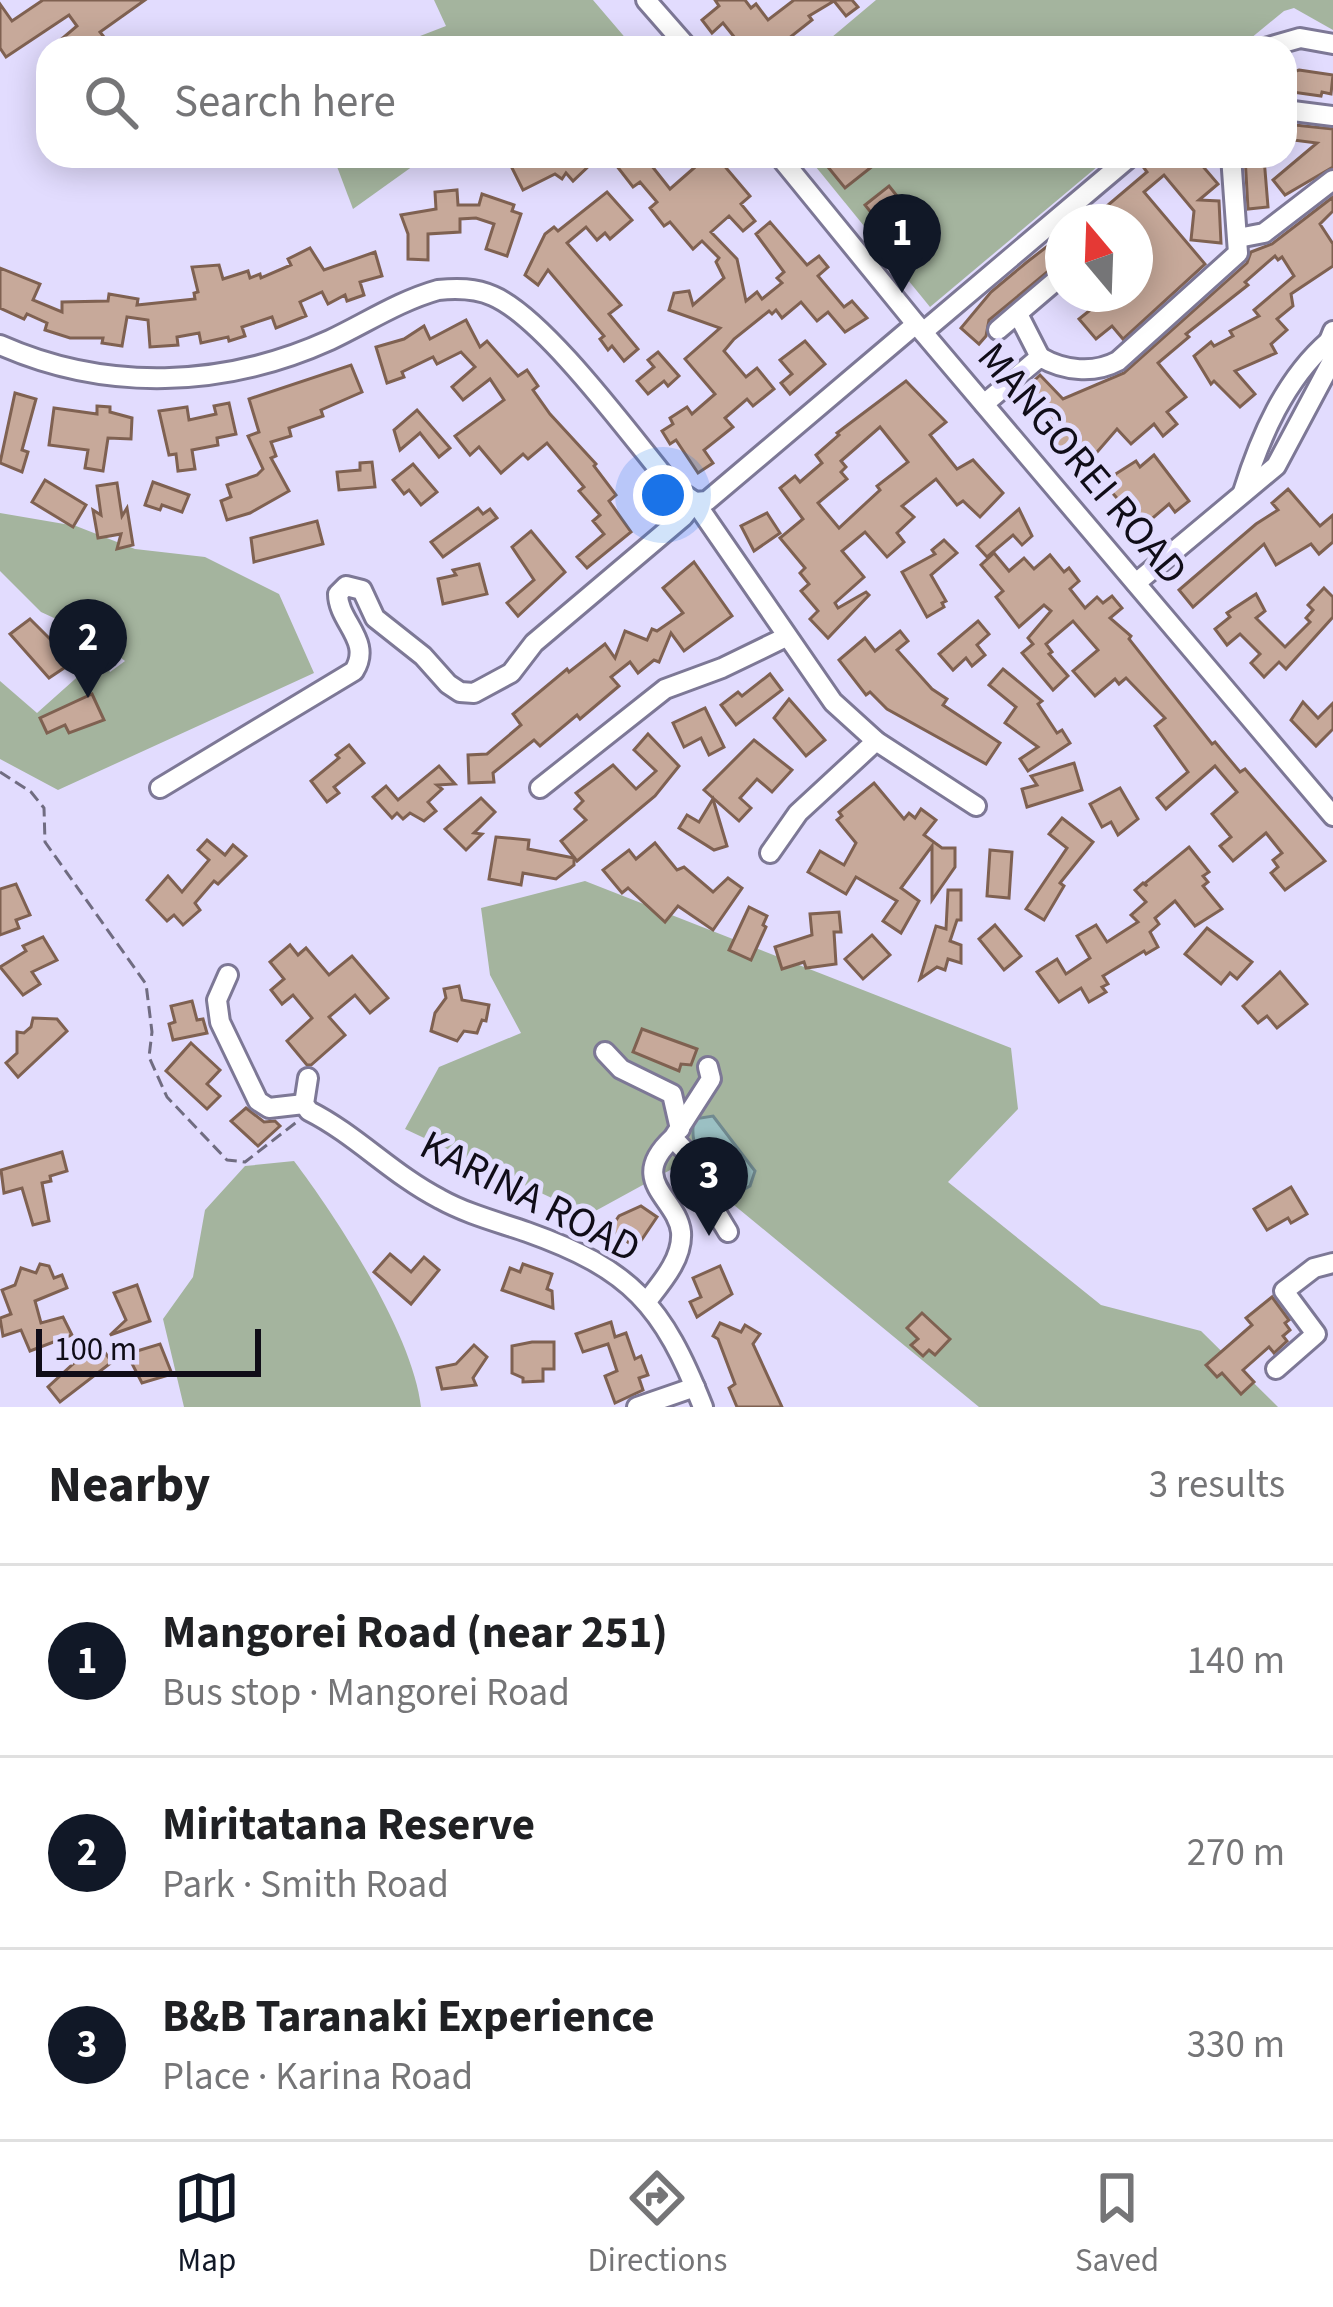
<!DOCTYPE html>
<meta charset="utf-8">
<style>
:root{--surface:#fff;--page:#f6f6f6;--text:#202124;--muted:#757577;--line:#e0e0e0;--accent:#111827}
body{margin:0;font-family:"Source Sans 3",sans-serif;background:var(--page);color:var(--text)}
.compass{position:absolute;left:1045px;top:204px;width:108px;height:108px;border-radius:50%;background:var(--surface);box-shadow:0 6px 30px #0003;rotate:341deg}
.scale{position:absolute;left:36px;bottom:30px;width:225px;box-sizing:border-box;padding-left:12px;border:6px solid #100d18;border-top:0;font-size:33px;line-height:42px;white-space:nowrap;color:#100d18;-webkit-text-stroke:9px #e2dcfe;paint-order:stroke}
.you{position:absolute;left:663px;top:495px;width:42px;height:42px;margin:-30px;border:9px solid #fff;border-radius:50%;background:#1a73e8;box-shadow:0 0 0 18px #1a73e833}
.badge{display:grid;place-items:center;width:78px;height:78px;border-radius:50%;background:var(--accent);color:#fff;font-size:39px;font-weight:700}
.pin{position:absolute;translate:-50% -99px;filter:drop-shadow(0 3px 6px #0008)}
.pin::after{content:'';position:absolute;top:63px;width:42px;height:36px;background:inherit;clip-path:polygon(0 0,100% 0,50% 100%)}
.list{margin:0;padding:0;list-style:none}
h2{display:flex;justify-content:space-between;align-items:center;height:156px;margin:0;padding:0 48px;font-size:51px}
h2 small{font-size:39px;font-weight:400;color:var(--muted)}
.list li{display:grid;grid-template-columns:78px 1fr auto;gap:36px;align-items:center;box-sizing:border-box;height:192px;padding:0 48px;border-top:3px solid var(--line)}
.list b{display:block;font-size:45px;white-space:nowrap}
.list p{margin:0;font-size:39px;white-space:nowrap;color:var(--muted)}
.list em{font-size:39px;font-style:normal;color:var(--muted)}
.icon{flex:none;width:66px;height:66px;fill:none;stroke:currentColor;stroke-width:2;stroke-linecap:round;stroke-linejoin:round}
.map{position:relative;flex:none;width:1333px;height:1407px;overflow:hidden}
.search{position:absolute;background:var(--surface);box-shadow:0 6px 30px #0003;left:36px;right:36px;top:36px;height:132px;display:flex;align-items:center;gap:30px;box-sizing:border-box;padding:0 42px;border-radius:36px;color:var(--muted);font-size:45px}
.sheet{height:732px;background:var(--surface)}
nav{display:flex;justify-content:space-around;align-items:center;box-sizing:border-box;height:168px;border-top:3px solid var(--line);background:var(--surface);font-size:33px;color:var(--muted)}
nav a{display:grid;justify-items:center;gap:6px}
nav .on{color:var(--accent)}
.map>svg:first-child{display:block}
</style>
<div class="map">
<svg width="1333" height="1407" viewBox="0 0 1333 1407">
<rect width="100%" height="100%" fill="#e2dcfe"/>
<g fill="#a4b49e">
<path d="M434,0H593L634,48H389L446,26Z"/>
<path d="M876,0H1333V30L1294,8L1284,11L1239,48H819Z"/>
<path d="M333,156H427L353,209Z"/>
<path d="M807,156H1110L930,307Z"/>
<path d="M0,513L76,526L135,549L205,557L279,594L314,673L58,790L0,759V681L37,713L102,655L110,672L125,661L91,635L41,612L0,571Z"/>
<path d="M585,881L1011,1048L1018,1109L948,1182L1101,1305L1201,1331L1278,1407H979L683,1163L588,1215L405,1129L439,1067L521,1033L490,975L481,908Z"/>
<path d="M294,1161C338,1219 413,1335 421,1407H184L163,1319L193,1277L205,1210L245,1166Z"/>
</g>
<path fill="#9bc0c3" stroke="#718a90" stroke-width="3" d="M713,1116L755,1171L750,1186L739,1192C712,1172 687,1155 694,1119Z"/>
<g fill="#c7a99a" stroke="#7f6151" stroke-width="3" fill-rule="evenodd">
<path d="M43,0H145L100,32L104,37L90,48H51L77,26L69,15L6,57L0,48V4L12,21Z"/>
<path d="M715,0H745L751,8L756,4L768,20L794,0H852L858,7L846,16L834,1L809,16L812,20L784,42L788,48H743L723,23L712,33L702,20L719,6Z"/>
<path d="M1299,70L1333,75L1331,94L1322,92L1321,96L1285,91V75Z"/>
<path d="M1285,124L1333,129V167L1285,195L1273,180L1317,143L1285,139Z"/>
<path d="M532,156H587L593,162L573,181L566,173L562,179L555,174L523,190L511,166Z"/>
<path d="M609,156H644L670,189L694,168L684,156H716L750,196L741,204L755,221L743,231L729,216L711,232L737,259L746,301L757,292L762,299L782,283L777,278L784,272L756,234L770,222L807,265L819,256L828,267L818,276L844,307L852,301L867,318L845,332L828,312L817,321L801,302L782,318L776,310L772,314L769,311L734,339L724,351L746,377L757,368L774,389L753,406L747,399L725,418L733,427L704,450L713,463L698,473L676,440L670,444L662,431L673,424L670,418L687,407L692,414L715,394L685,359L720,328L669,310L674,293L689,291L693,305L724,278L716,262L719,258L702,241L693,249L670,222L664,226L650,208L657,202L640,182L633,187Z"/>
<path d="M819,156H867L874,165L845,188Z"/>
<path d="M1158,156H1194L1218,184L1199,200L1219,201L1221,243L1191,240L1194,211L1164,175L1144,192L1205,264L1123,339L1112,326L1096,339L1079,319L1094,307L1083,294H1135V222H1088L1147,172L1144,168Z"/>
<path d="M1245,156L1264,158L1268,207L1248,209Z"/>
<path d="M889,186L921,226L897,245L865,205Z"/>
<path d="M457,190L458,205H479L482,194L514,205L512,211L521,214L507,256L486,249L494,224L476,218L460,219V232L428,234V260L408,259V234L401,215L436,209L435,192Z"/>
<path d="M607,192L632,220L610,239L605,233L597,240L586,227L567,243L621,305L609,314L638,349L624,361L612,346L608,350L600,339L604,336L548,270L538,285L525,275L545,234L554,227L558,231Z"/>
<path d="M1333,197V211L1320,224L1333,244V266L1291,294L1293,306L1277,319L1287,330L1271,344L1276,353L1235,371L1255,394L1240,407L1214,381L1211,384L1194,356L1211,342L1214,346L1233,336L1230,331L1259,316L1254,310L1294,276L1282,257L1278,260L1275,256L1245,282L1248,285L1186,334L1189,337L1158,363L1186,397L1167,412L1177,424L1163,436L1154,424L1131,444L1117,429L1085,466L1058,447L1036,408L1034,410L1019,395L1040,375L1063,399L1124,373L1247,263L1251,252L1272,244Z"/>
<path d="M1063,242V259L989,320L986,336L979,344L961,328L991,292L1027,262L1049,245L1054,250Z"/>
<path d="M310,248L324,270L375,252L382,276L360,282L364,295L347,301L345,295L328,304L322,292L300,302L306,316L276,328L272,317L242,327L245,336L229,341L228,337L201,343L199,333L177,337L178,345L150,347L148,320L127,317L122,346L102,343L103,338H70L45,330L47,323L27,314L24,319L0,308V268L40,284L33,300L62,312V302L108,301L109,294L138,299L137,305L195,299L194,293L198,292L192,267L219,265L223,279L248,271L250,278L260,274L261,278L291,265L288,259Z"/>
<path d="M466,320L480,347L487,341L518,376L527,370L538,386L533,390L550,414L596,464L594,466L616,495L609,501L631,532L587,568L577,557L604,534L593,521L600,515L579,491L584,487L547,443L528,459L523,454L501,473L479,447L470,455L455,436L504,400L490,379L463,400L452,387L475,367L461,352L437,364L433,357L402,372L404,377L387,383L376,347L404,339L424,326L430,339Z"/>
<path d="M805,341L825,364L790,394L781,383L792,374L780,360Z"/>
<path d="M658,352L679,376L668,386L664,381L648,394L637,381L654,367L648,360Z"/>
<path d="M351,365L362,392L321,410L323,416L289,428L291,436L271,442L276,456L271,458L289,491L250,513L227,520L221,501L231,497L227,485L257,475L263,469L248,436L259,432L249,399Z"/>
<path d="M906,381L946,422L930,435L957,469L973,460L1003,493L980,517L963,501L957,505L936,479L902,506L914,517L897,533L904,542L887,557L865,532L842,551L864,577L835,603L838,608L866,592L869,595L828,638L810,619L818,611L801,591L809,584L800,573L805,568L780,538L803,519L780,488L795,476L800,482L822,463L816,455L839,435L837,433ZM880,427L908,462L877,486L880,490L839,528L818,503L847,479L841,472L846,467L841,461Z"/>
<path d="M15,393L36,399L22,450L28,452L22,472L0,463Z"/>
<path d="M229,403L236,434L217,438L218,445L192,450L195,469L178,471L176,454L169,455L159,411L187,407L189,420L216,414L214,406Z"/>
<path d="M97,406L110,407V412L132,418L131,439L108,438L103,471L85,468L88,450L49,445L54,408L97,414Z"/>
<path d="M417,410L450,448L439,457L420,433L400,450L394,430Z"/>
<path d="M1154,455L1189,501L1175,512L1169,504L1147,523L1127,500L1122,504L1103,482L1136,461L1140,467Z"/>
<path d="M372,462L375,487L339,490L337,472L360,470V463Z"/>
<path d="M413,464L437,492L421,505L409,490L404,494L393,480Z"/>
<path d="M45,480L86,505L73,527L32,502Z"/>
<path d="M153,482L189,495L182,512L162,505L160,510L145,505Z"/>
<path d="M117,483L122,516L127,508L133,545L117,549L121,534L98,538L93,510L101,515L97,486Z"/>
<path d="M1288,489L1320,526L1333,515V542L1319,554L1311,544L1276,565L1264,544L1193,607L1179,590L1256,524L1278,510L1272,503Z"/>
<path d="M478,508L483,514L490,509L497,518L443,557L431,542Z"/>
<path d="M1019,509L1032,536L1022,545L1013,535L987,557L977,546Z"/>
<path d="M767,513L780,533L754,551L741,526Z"/>
<path d="M317,521L323,544L254,562L251,538Z"/>
<path d="M531,531L565,572L518,616L507,603L534,580L512,547Z"/>
<path d="M944,540L957,553L931,575L946,601L942,603L944,607L927,617L902,572L935,554L932,550Z"/>
<path d="M994,553L1009,571L1024,558L1034,569L1050,555L1064,572L1069,568L1079,581L1070,589L1085,608L1097,597L1103,603L1112,596L1122,608L1110,618L1131,636L1129,639L1212,744L1215,742L1240,772L1245,769L1325,861L1285,890L1271,873L1278,867L1273,860L1282,853L1266,833L1233,861L1220,846L1231,837L1212,814L1237,792L1215,766L1166,809L1157,798L1188,772L1155,726L1165,718L1126,678L1119,684L1115,679L1095,696L1073,671L1098,650L1073,621L1046,644L1052,652L1049,654L1068,676L1053,690L1022,653L1033,644L1028,638L1051,611L1044,605L1019,627L996,597L1003,591L981,565Z"/>
<path d="M694,562L732,616L684,651L671,633L659,662L654,660L638,673L630,662L611,677L619,686L580,719L577,715L540,746L534,740L493,773L494,782L469,783L468,755L487,754L521,725L513,714L567,669L569,672L605,644L615,658L625,631L647,640L652,629L657,631L683,613L663,588Z"/>
<path d="M479,564L487,594L443,604L438,579L456,575L453,570Z"/>
<path d="M1324,588L1333,597V617L1286,669L1279,662L1264,677L1251,663L1260,654L1240,634L1227,645L1215,629L1230,617L1227,613L1256,594L1265,611L1256,618L1285,647L1310,622L1306,618L1313,610L1308,605Z"/>
<path d="M30,619L73,662L49,678L10,634Z"/>
<path d="M978,621L989,634L977,645L985,655L972,666L966,658L953,670L939,654Z"/>
<path d="M900,631L908,641L897,650L932,689L947,699L943,705L1000,743L986,764L887,709L870,692L866,695L839,660L865,638L875,651Z"/>
<path d="M1003,669L1042,701L1038,704L1057,733L1062,730L1070,743L1028,771L1020,759L1038,747L1005,723L1016,707L989,685Z"/>
<path d="M770,674L782,690L736,725L721,705L738,692L742,696Z"/>
<path d="M92,694L104,720L69,733L65,725L47,733L40,718Z"/>
<path d="M789,699L825,740L806,756L774,718Z"/>
<path d="M1303,702L1318,718L1333,703V729L1316,746L1291,720Z"/>
<path d="M705,708L724,747L709,755L701,738L684,747L673,723Z"/>
<path d="M648,734L679,766L655,796L577,861L561,841L586,820L575,809L583,801L576,793L613,765L636,789L656,771L634,750Z"/>
<path d="M754,740L792,770L772,792L757,779L740,798L751,808L739,821L704,790Z"/>
<path d="M349,745L364,763L334,787L339,793L327,802L311,781L339,758L336,755Z"/>
<path d="M1074,763L1082,790L1027,807L1022,789L1037,785L1031,776Z"/>
<path d="M439,766L455,784L437,785L442,789L428,802L436,811L424,821L410,813L403,819L397,813L392,818L373,797L386,786L398,800Z"/>
<path d="M874,783L904,819L909,813L915,818L921,809L936,820L924,835L942,848H955V867L932,900V846L901,888L919,901L901,933L883,921L897,901L856,877L846,894L808,872L820,851L844,865L856,843L837,820L842,816L839,812Z"/>
<path d="M1120,788L1138,819L1118,835L1111,822L1102,827L1090,804Z"/>
<path d="M481,798L495,812L474,833L482,834L466,850L445,829Z"/>
<path d="M713,799L727,846L714,850L679,828L687,815L699,822Z"/>
<path d="M1062,818L1093,842L1060,883L1064,886L1044,920L1026,909L1067,848L1049,834Z"/>
<path d="M496,837L529,840L528,849L574,858V865L556,879L523,873L521,885L489,879Z"/>
<path d="M207,840L225,855L233,845L246,856L218,884L214,881L195,903L200,910L183,925L174,915L167,921L147,900L168,876L182,892L209,860L198,850Z"/>
<path d="M655,843L677,870L684,867L713,892L728,878L742,888L713,930L678,906L665,922L628,888L622,893L603,870L629,850L636,859Z"/>
<path d="M1189,847L1209,872L1203,876L1208,882L1203,886L1222,909L1195,926L1175,901L1155,918L1159,924L1150,932L1158,947L1146,954L1144,951L1103,976L1108,984L1102,987L1106,992L1089,1002L1081,988L1059,1002L1037,972L1057,959L1066,974L1090,958L1077,936L1096,925L1107,942L1138,922L1131,915L1146,902L1135,890L1143,883L1147,886L1145,883Z"/>
<path d="M990,850L1012,852L1009,898L987,896Z"/>
<path d="M16,884L30,915L16,920L19,928L0,935V889Z"/>
<path d="M948,890H961V920H957L950,941L961,945V963L948,959L945,970L937,967L920,979L936,926L946,929Z"/>
<path d="M749,907L767,916L763,925L766,927L751,960L729,950Z"/>
<path d="M839,912L841,932H834L836,964L806,968L804,962L782,969L775,947L812,935L810,914Z"/>
<path d="M995,925L1021,956L1004,970L979,939Z"/>
<path d="M1207,928L1252,962L1237,979L1230,973L1221,984L1185,954Z"/>
<path d="M872,935L890,955L863,979L845,959Z"/>
<path d="M43,937L57,960L32,972L40,984L23,995L0,967L26,951L23,946Z"/>
<path d="M290,945L298,955L306,948L329,975L352,956L388,998L370,1013L355,995L329,1017L345,1035L311,1065H307L287,1041L312,1018L293,995L282,1004L271,990L284,979L270,962Z"/>
<path d="M1280,972L1307,1004L1277,1028L1267,1016L1258,1023L1243,1006Z"/>
<path d="M459,986L462,1000L489,1005L486,1021L482,1020L477,1033L464,1031L457,1041L431,1031L435,1013L446,998L444,989Z"/>
<path d="M192,1001L197,1020L203,1019L207,1033L173,1040L169,1024L175,1022L171,1006Z"/>
<path d="M33,1018L57,1019L67,1031L18,1077L6,1063L17,1053V1032L24,1033L31,1027Z"/>
<path d="M642,1029L697,1049L691,1065L681,1064L679,1071L633,1052Z"/>
<path d="M191,1043L220,1070L207,1084L220,1096L207,1109L166,1071Z"/>
<path d="M246,1108L264,1122L275,1121L280,1126L258,1146L231,1121Z"/>
<path d="M62,1152L67,1171L50,1176L51,1181L42,1183L49,1221L33,1225L22,1188L4,1193L1,1170Z"/>
<path d="M1291,1187L1307,1214L1291,1223L1288,1218L1267,1230L1254,1209Z"/>
<path d="M641,1206L657,1217L636,1248L610,1229L619,1216Z"/>
<path d="M390,1254L411,1272L424,1257L439,1270L411,1304L374,1272Z"/>
<path d="M40,1264L49,1266L54,1278L62,1275L67,1288L35,1301L41,1323L63,1317L72,1335L30,1351L21,1330L3,1336L0,1318L11,1314L2,1290L15,1285L21,1268L36,1273Z"/>
<path d="M523,1264L552,1274L547,1289L552,1291L553,1308L502,1290L510,1268L520,1272Z"/>
<path d="M720,1266L732,1294L697,1317L690,1302L701,1297L693,1278Z"/>
<path d="M137,1285L150,1321L110,1335L126,1320L114,1293Z"/>
<path d="M1272,1297L1289,1320L1285,1323L1290,1330L1283,1336L1287,1341L1274,1353L1269,1347L1243,1370L1254,1382L1241,1394L1222,1373L1217,1377L1206,1365L1252,1325L1246,1318Z"/>
<path d="M922,1313L950,1339L935,1355L929,1350L923,1356L911,1345L918,1339L907,1328Z"/>
<path d="M611,1322L615,1337L626,1333L635,1359L641,1356L648,1375L639,1378L643,1390L615,1403L605,1376L617,1371L608,1344L583,1352L576,1334Z"/>
<path d="M720,1323L741,1332L745,1325L760,1334L753,1344L782,1407H737L729,1388L735,1384L718,1339L713,1336Z"/>
<path d="M97,1342L112,1362L60,1402L48,1387Z"/>
<path d="M532,1342H554V1369H543V1381L523,1382V1378L512,1373V1346Z"/>
<path d="M160,1344L172,1374L142,1383L127,1354Z"/>
<path d="M474,1345L487,1357L473,1378L476,1385L442,1389L437,1368L456,1364Z"/>
</g>
<g fill="none" stroke-linecap="round" stroke-linejoin="round">
<g stroke="#7d7896" stroke-width="24">
<g id="minor">
<path d="M646,0L688,48"/>
<path d="M1265,48L1300,38L1333,44"/>
<path d="M1285,110L1333,116"/>
<path d="M779,156L916,324L1333,816"/>
<path d="M1238,238L1264,233L1333,180"/>
<path d="M1018,314L1040,357"/>
<path d="M998,330L1059,278"/>
<path d="M923,332L1131,156"/>
<path d="M0,345C106,392 224,388 330,340C366,323 399,301 438,290C457,288 475,288 493,296C545,318 633,439 673,487L695,502L833,702L876,741L976,806"/>
<path d="M984,404L1040,357C1064,371 1094,374 1118,361L1238,253L1231,156"/>
<path d="M1243,492C1260,437 1285,379 1329,341"/>
<path d="M1136,583L1276,466L1332,361L1329,341L1333,331"/>
<path d="M160,788L354,671C373,641 338,622 338,594L346,586L362,590L375,618L423,656L448,684L460,692L474,693L511,673L534,643L683,517L695,502L707,501L916,324"/>
<path d="M540,788L665,689L722,668L786,637"/>
<path d="M770,853L798,813L876,741"/>
<path d="M228,975L217,1000L220,1022L258,1101L269,1108L304,1104"/>
<path d="M605,1052L621,1069L672,1094L680,1129"/>
<path d="M308,1078L304,1104L309,1111C355,1134 393,1175 440,1199C467,1214 498,1222 527,1232C631,1269 663,1305 703,1407"/>
<path d="M675,1135L711,1079L708,1067"/>
<path d="M647,1301C662,1282 683,1258 681,1232C677,1197 626,1181 673,1138L688,1154L699,1184L728,1232"/>
<path d="M1276,1369L1316,1334L1284,1291L1314,1268L1333,1263"/>
<path d="M637,1407L695,1387"/>
</g>
</g>
<path stroke="#706c81" stroke-width="3" stroke-dasharray="12 6" stroke-linecap="butt" d="M0,772L31,792L44,808L45,842L146,984L152,1032L149,1057L167,1097L227,1160L245,1162L298,1121"/>
<use href="#minor" stroke="#fff" stroke-width="18"/>
</g>
<g text-anchor="middle" dominant-baseline="central" stroke-width="10" stroke-linejoin="round" paint-order="stroke">
<g font-size="42" fill="#100d18" stroke="#e2dcfe">
<text transform="translate(1082 464) rotate(50)">MANGOREI ROAD</text>
<text transform="translate(530 1197) rotate(27)">KARINA ROAD</text>
</g>
</g>
</svg>
<svg class="compass" viewBox="-18 -18 36 36"><path d="M0-13l5 13h-10z" fill="#e53935"/><path d="M0 13l5-13h-10z" fill="#757577"/></svg>
<div class="scale">100 m</div>
<div class="you"></div>
<div class="pin badge" style="left:902px;top:293px">1</div>
<div class="pin badge" style="left:88px;top:698px">2</div>
<div class="pin badge" style="left:709px;top:1236px">3</div>
<div class="search"><svg class="icon" aria-label="search" viewBox="0 0 24 24"><circle cx="10" cy="10" r="6"/><path d="M15 15l6 6"/></svg>Search here</div>
</div>
<section class="sheet">
<h2>Nearby<small>3 results</small></h2>
<ul class="list">
<li><span class="badge">1</span><div><b>Mangorei Road (near 251)</b><p>Bus stop · Mangorei Road</p></div><em>140 m</em></li>
<li><span class="badge">2</span><div><b>Miritatana Reserve</b><p>Park · Smith Road</p></div><em>270 m</em></li>
<li><span class="badge">3</span><div><b>B&amp;B Taranaki Experience</b><p>Place · Karina Road</p></div><em>330 m</em></li>
</ul>
</section>
<nav>
<a class="on"><svg class="icon" aria-label="map" viewBox="0 0 24 24"><path d="M3 6l6-2 6 2 6-2v14l-6 2-6-2-6 2zM9 4v14M15 6v14"/></svg>Map</a>
<a><svg class="icon" aria-label="directions" viewBox="0 0 24 24"><path d="M12 3l9 9-9 9-9-9zM9 14v-3h6M13 9l2 2-2 2"/></svg>Directions</a>
<a><svg class="icon" aria-label="saved" viewBox="0 0 24 24"><path d="M7 4h10v16l-5-4-5 4z"/></svg>Saved</a>
</nav>
